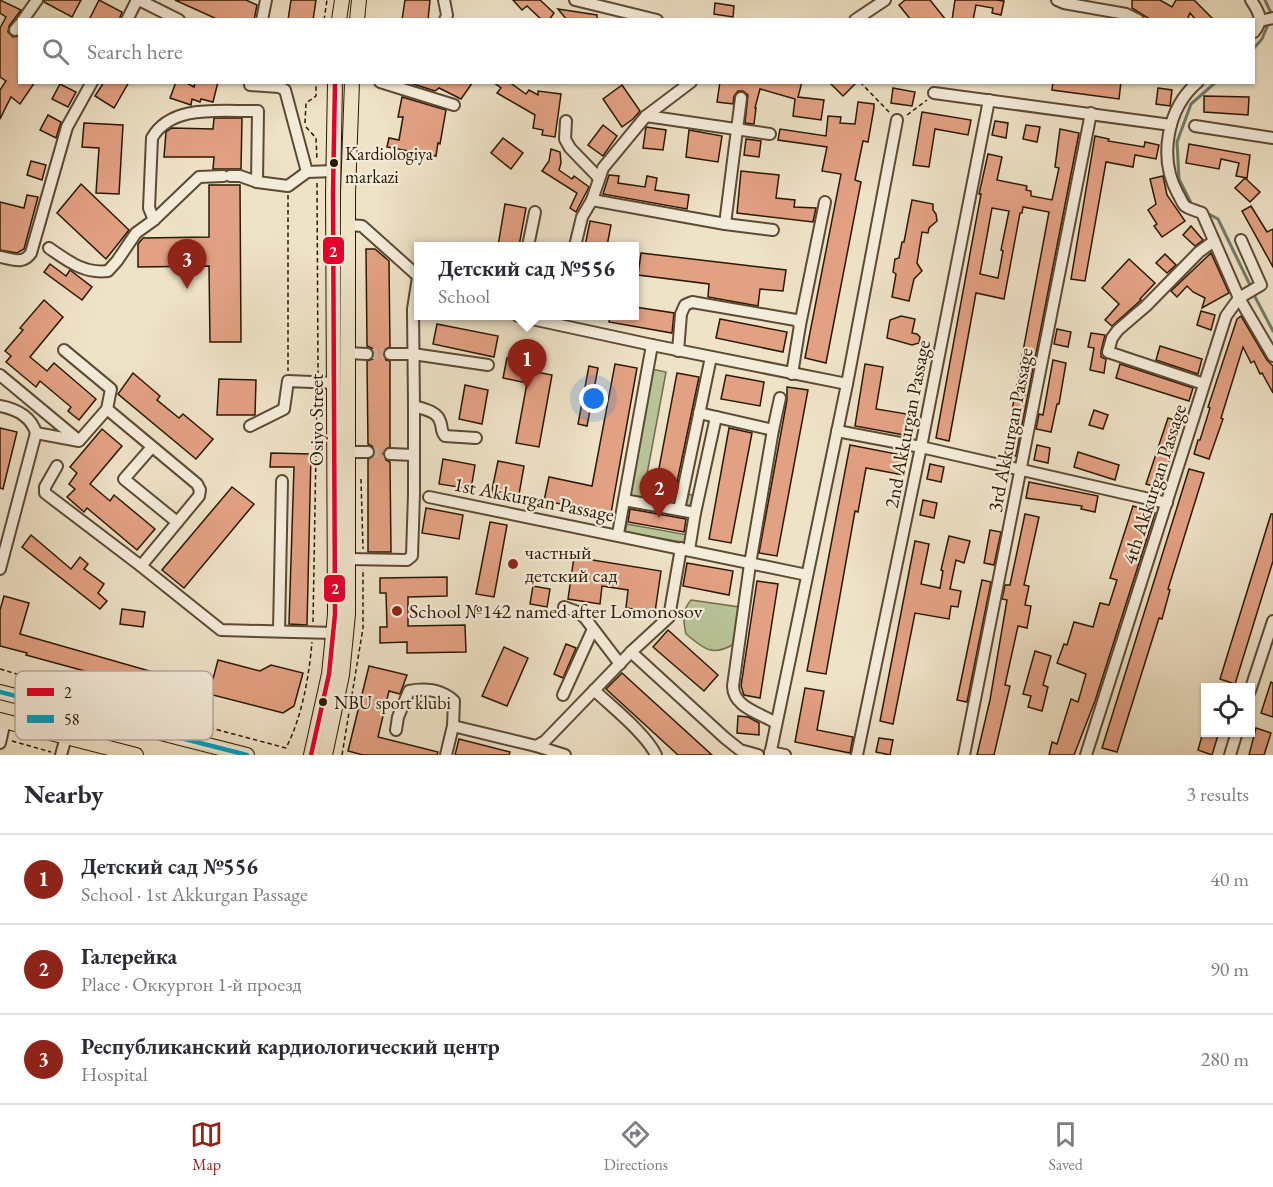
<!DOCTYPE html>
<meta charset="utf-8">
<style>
:root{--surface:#fff;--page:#f7f7f7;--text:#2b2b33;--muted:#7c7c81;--line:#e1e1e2;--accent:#8f2418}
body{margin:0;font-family:"EB Garamond",serif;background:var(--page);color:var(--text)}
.controls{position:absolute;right:18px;bottom:18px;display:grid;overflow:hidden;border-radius:0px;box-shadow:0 2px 4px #0004}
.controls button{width:54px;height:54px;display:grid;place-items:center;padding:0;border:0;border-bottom:2px solid var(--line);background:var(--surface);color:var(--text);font:30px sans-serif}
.you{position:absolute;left:594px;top:399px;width:21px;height:21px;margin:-15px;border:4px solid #fff;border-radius:50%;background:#1a73e8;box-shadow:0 0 0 9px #1a73e833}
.badge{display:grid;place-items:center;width:39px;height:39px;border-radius:50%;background:var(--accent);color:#fff;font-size:20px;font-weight:700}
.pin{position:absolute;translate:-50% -50px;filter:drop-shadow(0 2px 3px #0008)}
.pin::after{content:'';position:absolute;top:32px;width:21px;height:18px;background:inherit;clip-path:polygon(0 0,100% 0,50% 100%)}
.popup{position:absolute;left:414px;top:242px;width:225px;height:78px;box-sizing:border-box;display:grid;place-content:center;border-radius:0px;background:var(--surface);filter:drop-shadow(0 2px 4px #0005);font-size:20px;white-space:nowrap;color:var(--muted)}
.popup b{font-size:22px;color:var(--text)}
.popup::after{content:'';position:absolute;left:50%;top:100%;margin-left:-12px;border:12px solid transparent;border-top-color:var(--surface)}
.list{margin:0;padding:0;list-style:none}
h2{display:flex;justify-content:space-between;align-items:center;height:78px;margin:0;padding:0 24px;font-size:26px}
h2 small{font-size:20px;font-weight:400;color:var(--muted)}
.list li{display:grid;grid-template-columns:39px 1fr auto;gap:18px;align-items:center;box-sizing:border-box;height:90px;padding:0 24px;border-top:2px solid var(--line)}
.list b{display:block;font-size:22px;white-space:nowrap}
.list p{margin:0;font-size:20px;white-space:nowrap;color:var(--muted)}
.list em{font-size:20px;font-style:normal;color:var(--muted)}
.icon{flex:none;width:33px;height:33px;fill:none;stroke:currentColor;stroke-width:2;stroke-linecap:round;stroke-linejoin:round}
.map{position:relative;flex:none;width:1273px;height:755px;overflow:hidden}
.search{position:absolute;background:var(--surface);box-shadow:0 2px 4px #0004;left:18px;right:18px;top:18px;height:66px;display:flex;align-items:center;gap:15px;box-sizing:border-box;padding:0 21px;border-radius:0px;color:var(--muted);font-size:22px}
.sheet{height:348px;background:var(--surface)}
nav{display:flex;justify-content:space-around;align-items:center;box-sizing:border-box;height:84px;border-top:2px solid var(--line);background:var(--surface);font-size:16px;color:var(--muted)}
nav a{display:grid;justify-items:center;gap:3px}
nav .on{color:var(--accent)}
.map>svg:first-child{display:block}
</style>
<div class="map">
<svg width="1273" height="755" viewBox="0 0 1273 755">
<rect width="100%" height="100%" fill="#eee2c7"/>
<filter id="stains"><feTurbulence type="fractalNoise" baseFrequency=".00333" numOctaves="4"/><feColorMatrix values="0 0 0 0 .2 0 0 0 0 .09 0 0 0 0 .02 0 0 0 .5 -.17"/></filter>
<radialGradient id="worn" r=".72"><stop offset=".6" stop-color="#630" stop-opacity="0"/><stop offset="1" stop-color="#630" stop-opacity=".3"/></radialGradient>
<g fill="#b8c397" stroke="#726e4c" stroke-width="1.5">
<path d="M642,367L666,372L645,485L697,496L695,510L620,497Z"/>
<path d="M627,524L688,535L687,543L625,532Z"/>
<path d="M691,600L739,607L734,644C712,657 704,649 686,634C683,621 682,610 691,600Z"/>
</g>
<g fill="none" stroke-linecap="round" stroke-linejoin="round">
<g stroke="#6e7c69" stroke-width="3">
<path d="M1265,0L1272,15"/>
<path d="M1254,48L1262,39L1269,22"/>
<path d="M1192,205L1179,179L1177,142L1191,104L1216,82"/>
<path d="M1205,212L1218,219L1251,287"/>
<path d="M1253,293L1273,331"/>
</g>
</g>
<g fill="#e3a183" stroke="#2b1801" stroke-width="1.5" fill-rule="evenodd">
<path d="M0,0L21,10L9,26L8,32L13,37L20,36V82H35L20,104L11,97L0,119V90L6,81L0,77V28L6,17L0,13Z"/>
<path d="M44,0H81L72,17L44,2Z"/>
<path d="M99,0L122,12L119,20H89Z"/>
<path d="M175,0H246L257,5L254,20H219Z"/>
<path d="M291,0H316L313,20H288Z"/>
<path d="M405,0H430L428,20H402Z"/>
<path d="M513,0H540L554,13L549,20H542L527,6L522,10Z"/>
<path d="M905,0H930L946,20H911L899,5Z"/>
<path d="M955,0H996L1004,1L1001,15L992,13L993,8L976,5L973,20H952Z"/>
<path d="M1132,0H1160L1172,7L1176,0H1194L1214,20H1196L1190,13L1187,20H1151L1132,8Z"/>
<path d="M715,3L734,6L733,17L714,14Z"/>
<path d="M558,9L597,15V20H567Z"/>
<path d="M104,82H129L114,108L95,96Z"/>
<path d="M176,82H185L194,87L195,82H218L213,102L201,99L200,102L192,99L191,105L170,98Z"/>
<path d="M407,82H473L461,99L439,88L435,91Z"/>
<path d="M493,82H509L526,94L529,90L538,95V91L561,94L555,137L542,135L543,130L533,128L535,115L497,93L501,88Z"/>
<path d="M720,82H802L798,97L824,100L821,120L793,116L795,99L760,89L755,108H756L754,124L745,123L748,95L743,91H738L734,96L733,104L717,102Z"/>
<path d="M829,82H857L843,96Z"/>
<path d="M1053,82H1121L1119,99L1052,90Z"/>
<path d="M60,84L76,92L68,107L52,99Z"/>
<path d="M622,85L640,111L633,119L622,127L603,99Z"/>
<path d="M893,88L915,92L912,106L891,103Z"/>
<path d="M1158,88L1172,90L1170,106L1156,104Z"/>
<path d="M1204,96L1249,97L1248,115L1204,112Z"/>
<path d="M402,97L446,110L440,144L438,143L436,156L387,147L389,138L399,140L403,117H398Z"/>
<path d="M858,102L874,104V108L868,142L863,141L855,180L861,182L826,363L805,358L841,174L822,171L827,147L778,140L780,129L826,136L828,116L841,117L840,123L855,124Z"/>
<path d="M922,112L971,120L968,135L935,129L929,167L913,165Z"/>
<path d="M48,115L61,122L56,138L40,130Z"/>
<path d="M214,118H242L241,169H213L214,157H164L166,132L172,128L213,129Z"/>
<path d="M995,121L1008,123L1006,138L992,135Z"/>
<path d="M84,123L123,125L119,194L96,193L99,148L82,147Z"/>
<path d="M603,125L617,136L603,156L588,145Z"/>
<path d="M1026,125L1040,127L1037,142L1023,139Z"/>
<path d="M646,127L666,130L663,150L643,148Z"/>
<path d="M1060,129L1079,133L1016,456L1004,453L1049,212L1023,207L1022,213H1020L1004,299L976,293L949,441L936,438L981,194H979L988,154L1002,157L997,180L1027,186L1026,190L1031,191V196L1052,200L1059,168L1055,167ZM992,208L1009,211L1001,250L1003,251L998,278L980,274Z"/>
<path d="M689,130L722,136L718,162L686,157Z"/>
<path d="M1095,136L1109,139L1108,141L1144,147L1145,142L1159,145L1156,159L1135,155L1133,167L1106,162L1085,281L1071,279Z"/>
<path d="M503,138L523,153L511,169L491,153Z"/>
<path d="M746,139L761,141L759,157L744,155Z"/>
<path d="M1189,144L1250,155L1247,178L1236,176L1239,163L1221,159L1219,169L1186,163Z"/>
<path d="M551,149L560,152L561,163L559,170L572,179L574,176L589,187L576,212L570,208L577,193L542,171L549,161Z"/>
<path d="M31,161L46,165L42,180L27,175Z"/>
<path d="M741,171L779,175L776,198L795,200L794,207L816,208L813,222L737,213Z"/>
<path d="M609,175L619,176L618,183L645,187L647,176L657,178L655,190L689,195L687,209L603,194Z"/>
<path d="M1163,176L1167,195L1185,221L1162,237L1154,226L1157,224L1148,210L1156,204L1150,179Z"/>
<path d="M1245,178L1260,192L1250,202L1235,188Z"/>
<path d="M81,184L129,230L106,259L57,213Z"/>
<path d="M209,185H240L241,342H210L209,266L138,267V244L143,238L209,237Z"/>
<path d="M27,195L38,197L24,249L17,253L0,250V202L24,208Z"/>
<path d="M912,200L933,204V210L936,214L937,221L929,228L928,233L922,232L917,263L922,271L914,279L909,301L892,297L896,274L893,272L895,259L899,258L902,242H904Z"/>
<path d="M505,204L526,208L519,246H498Z"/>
<path d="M1251,206L1267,232L1273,229V267L1242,211Z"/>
<path d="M590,221L611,225L607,246H585Z"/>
<path d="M1191,226L1203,240L1195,246L1183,235Z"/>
<path d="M366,249H375L389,261L390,347L384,350L383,355L386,360L390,361V447L384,450L383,454L386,460L390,462L391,552H368V459L374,456L375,451L372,446L368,444L367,361L373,359L374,354L372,348L367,346Z"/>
<path d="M641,253L786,270L783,291L760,289L758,306L708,297L709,284L638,275Z"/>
<path d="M1211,253L1229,293L1202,308L1205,298L1193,292L1187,286L1177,297L1171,291Z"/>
<path d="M1165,254L1176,265L1167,273L1156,263Z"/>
<path d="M1129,259L1155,283L1140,299L1141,300L1112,326L1105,320L1119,304L1102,288Z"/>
<path d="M50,264L66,276L70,270L92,287L82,300L44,272Z"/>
<path d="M44,300L63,317L30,357L47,371L54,363L96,399L79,420L68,411L71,407L40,381L36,387L6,362L11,356L5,351L23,330L20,328Z"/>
<path d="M635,307L674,313L672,333L609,322L610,315H635Z"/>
<path d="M1201,311L1215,315L1211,330L1197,325Z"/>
<path d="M901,316L915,319L912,333L917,334L920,337L919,343L912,345L887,338L890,320Z"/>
<path d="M1241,316L1267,360L1273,366V393L1262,373L1260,374L1254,361L1251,363L1243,347L1221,418L1223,419L1209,459L1194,454L1198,440H1200L1210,408L1208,407L1237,319Z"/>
<path d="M720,319L787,332L783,352L716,338Z"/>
<path d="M437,324L498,336L494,357L433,344Z"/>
<path d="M1057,329L1071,332L1068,347L1054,344Z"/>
<path d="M1091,333L1105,335L1101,351V357L1106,359L1104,373L1090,370L1094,348L1088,347Z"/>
<path d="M1160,346L1202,359L1198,374L1156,360Z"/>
<path d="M507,358L527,362L526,370L552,375L539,447L516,443L527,383L503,378Z"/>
<path d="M1053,360L1066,363L1059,404H1057L1051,432L1036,429L1039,414L1043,415Z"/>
<path d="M615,364L637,368L611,513L544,501L549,477L592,486Z"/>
<path d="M865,364L883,367L876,409L913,415L910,436L855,426Z"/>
<path d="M1120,364L1193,388L1189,401L1116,378Z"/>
<path d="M589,366L598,368L587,426L578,424Z"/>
<path d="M133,373L160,396L157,400L179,418L183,414L213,439L196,459L118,394Z"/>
<path d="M677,373L699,377L676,487L656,484Z"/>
<path d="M726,375L764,382L760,406L721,399Z"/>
<path d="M219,379L256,380L255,415H217Z"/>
<path d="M465,385L488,390L482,424L459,419Z"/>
<path d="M787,387L808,390L777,556L759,553L787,400Z"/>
<path d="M1094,410L1108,415L1103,429L1089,425Z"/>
<path d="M1168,418L1182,422L1160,488L1146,484Z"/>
<path d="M0,428L17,432L3,489L0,488Z"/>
<path d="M729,428L752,433L731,543L709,539Z"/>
<path d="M102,429L122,446L90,484L110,501L114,495L155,529L137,550L87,508L84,512L67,497L75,489L69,484L77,473L70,467Z"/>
<path d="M850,445L907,456L903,475L866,468L858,512L855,511L826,674L807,671Z"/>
<path d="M1037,445L1050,448L1048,463L1034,460Z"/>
<path d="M1078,452L1119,465L1115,480L1074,467Z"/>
<path d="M271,453L311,454L307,625L289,624L294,467H270Z"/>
<path d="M443,459L475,465L471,489L439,484Z"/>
<path d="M498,461L524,466L518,500L491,495Z"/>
<path d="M930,464L944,467L941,482L927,479Z"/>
<path d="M1189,469L1204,473L1168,589L1170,590L1162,619L1159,618L1117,752L1102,748Z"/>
<path d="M1029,482L1098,496L1095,512L1081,509L1082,506L1026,498Z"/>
<path d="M232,487L254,504L184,588L162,570Z"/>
<path d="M923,500L937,503L934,518L920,515Z"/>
<path d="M1133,506L1155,513L1095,701L1074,755H1049L1052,742L1057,744L1071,699L1078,702L1086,674L1057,663L1064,644L1067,645L1074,622L1093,627L1100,603L1109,605L1117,580L1110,578Z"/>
<path d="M426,508L463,515L459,539L422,533Z"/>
<path d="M630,509L686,519L684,532L628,522Z"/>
<path d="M1025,514L1039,517L1024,585L1029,586L1025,605L1031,606L1027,628L1018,626L1005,685L1010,686L994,755H977L990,700L1007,600L1002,599L1005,585H1010Z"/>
<path d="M1271,514H1273V561L1235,684L1220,679Z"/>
<path d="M490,522L507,525L494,597L476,594Z"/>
<path d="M990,530L1001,532L994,565L984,563Z"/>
<path d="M31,535L71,569L80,557L88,564L84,569L104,584L98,593L107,601L100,609L22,547Z"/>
<path d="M949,536L970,541L964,563L956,560L950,589L961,591L958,607L951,606L949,619L915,613L893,724L880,721L915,541L929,544L921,584L940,588L943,571L941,570Z"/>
<path d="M574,557L661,571L655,612L626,608L628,590L602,586L600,604L568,599Z"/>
<path d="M687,563L733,571L729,595L683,586Z"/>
<path d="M447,577V596L408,597V626L465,625L466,652L407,653V642L380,643V627H387L386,593H380V578Z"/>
<path d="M982,580L991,582L967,702L957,700Z"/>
<path d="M757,581L778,584L760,698L744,695L741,686Z"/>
<path d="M533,586L550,589L547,607L530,604Z"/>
<path d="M4,596L29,603L20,634L195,684L191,700L26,655L27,653L0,646V610Z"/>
<path d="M122,609L145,612L143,627L120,624Z"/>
<path d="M668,630L718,675L704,691L653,647Z"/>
<path d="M566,644L576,648L563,678L554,674Z"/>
<path d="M504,647L528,658L507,706L482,696Z"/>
<path d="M1035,651L1051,656L1043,685L1048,687L1042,711L1028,707L1031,696L1023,694Z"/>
<path d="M218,660L260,671L271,665L303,673L294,706L283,713L209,694Z"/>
<path d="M369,666L407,675L400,694L389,691L378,737L438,752L437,755H363L348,751Z"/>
<path d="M622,673L712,755H678L606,689Z"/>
<path d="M1271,682L1273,683V717L1261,713Z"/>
<path d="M805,688L824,691L817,730L853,737L850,753L795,742Z"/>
<path d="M738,716L748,717L759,723V735L737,733Z"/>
<path d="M1256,728L1271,733L1264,755H1249Z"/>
<path d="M1203,732H1219L1212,755L1198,750Z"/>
<path d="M879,738L893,740L890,755L876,752Z"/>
<path d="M459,739L510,752L509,755H455Z"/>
</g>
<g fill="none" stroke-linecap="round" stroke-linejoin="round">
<g stroke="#c7ba9f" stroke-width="10" stroke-dasharray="10 5" stroke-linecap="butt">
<path d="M367,354H390"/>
<path d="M368,452L390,454"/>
</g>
<g stroke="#5c4a32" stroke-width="14">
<g id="minor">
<path d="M139,0L179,20"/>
<path d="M444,0L447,15L445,20"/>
<path d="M575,0L657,20"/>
<path d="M1057,0L1064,3L1126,14L1138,20"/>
<path d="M1251,0C1259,12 1264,20 1254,32"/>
<path d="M23,20L37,0"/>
<path d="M127,20L137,0"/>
<path d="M262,20L266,0"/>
<path d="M855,20L885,0"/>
<path d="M1260,21L1273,18"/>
<path d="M15,30L20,24"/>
<path d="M380,82L454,105"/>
<path d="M1198,82C1167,108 1158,158 1178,194C1180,197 1182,203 1185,206C1189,209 1197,211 1202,213L1239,298L1273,356"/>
<path d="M250,85L279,87L285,90L307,172"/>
<path d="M934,93L1171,125"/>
<path d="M646,116L770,134"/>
<path d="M566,121L565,139L570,148L599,178"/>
<path d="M1195,126L1273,138"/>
<path d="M230,176H240L257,182L288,186L307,172L334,171"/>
<path d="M592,200L725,224L773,230"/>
<path d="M154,220L149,208L152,138C172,103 223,112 258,111L257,182"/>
<path d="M725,224L741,98"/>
<path d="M348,225L362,226L419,277"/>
<path d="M528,246L535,212"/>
<path d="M575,246L582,217L592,200L603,168L646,116L691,82"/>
<path d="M49,248C68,261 84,274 108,271L117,261L136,233L154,220L199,177L223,176"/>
<path d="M0,257C12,259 23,265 31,253L67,127L92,82"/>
<path d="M518,316L652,345L847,384"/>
<path d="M800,325L825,202"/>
<path d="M678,351L681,314L685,305L692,302L790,319L796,320L800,325L792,374"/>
<path d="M348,353L367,354"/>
<path d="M390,354H413L488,365"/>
<path d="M0,375L77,439"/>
<path d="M1204,384L1108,352L1112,338L1118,330L1146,306L1199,252L1214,241"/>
<path d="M0,406C16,409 31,416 36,433L0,569"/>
<path d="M414,406L413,309L418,277"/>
<path d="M699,413L773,430L750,564L733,686C733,707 760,713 776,723"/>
<path d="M250,426L284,409L288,381L335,383"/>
<path d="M773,430L780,398"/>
<path d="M837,431L921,447L1167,503"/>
<path d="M36,433L79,441L107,409L111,389L64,350"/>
<path d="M152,447L124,479L177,522"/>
<path d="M348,452H368"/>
<path d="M390,454L414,455"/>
<path d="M57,466L45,487V493L141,566L199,496L200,490L197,484L107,409"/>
<path d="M429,497L807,575"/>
<path d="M624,500L652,345"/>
<path d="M679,510L711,357"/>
<path d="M695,513L716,417"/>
<path d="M618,534L624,500L695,513L689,550"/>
<path d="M348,559L407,560L412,556L414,494V406C423,409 437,411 440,421C443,428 440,430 445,436L476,438"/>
<path d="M141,566L221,630L334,633"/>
<path d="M564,607L578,612L585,618L620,664"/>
<path d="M279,631L282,481"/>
<path d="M631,652L725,738L740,750L758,755"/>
<path d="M594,690C612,707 646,734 656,755"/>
<path d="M1250,691L1273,621"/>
<path d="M563,695L593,629"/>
<path d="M453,726L536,746L545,741L631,652L669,617L681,548"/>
<path d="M396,730L398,717L409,691C425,688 442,690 454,701L453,726L446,755"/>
<path d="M0,743L5,721"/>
<path d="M536,746L565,755"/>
<path d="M770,752L785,755"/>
<path d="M61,755L66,737"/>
<path d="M770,755L847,384L897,120"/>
<path d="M857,755L921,447L989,100"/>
<path d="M964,755L1091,113"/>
<path d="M1086,755L1226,316L1239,298L1261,285L1241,240"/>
<path d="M1230,755L1237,732"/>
</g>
</g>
<g stroke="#2b1801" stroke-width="16">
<g id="major">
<path d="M339,20L342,0"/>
<path d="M357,20L359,0"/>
<path d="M0,692L247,755"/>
<path d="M0,720L136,755"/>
<path d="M311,755L329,674L335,614L333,193L335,82"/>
<path d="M325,755L342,675L348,614V193L352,82"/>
</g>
</g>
<g stroke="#2b1801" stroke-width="1.5" stroke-dasharray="4.5 3" stroke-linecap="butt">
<path d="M324,20L327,0"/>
<path d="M860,82L889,112"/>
<path d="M907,115L927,100"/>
<path d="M305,123L306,103L316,96V82"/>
<path d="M306,127L316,138L317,160"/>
<path d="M317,183L318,373"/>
<path d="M288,195V371"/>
<path d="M361,479L363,549"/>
<path d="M313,622L317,393"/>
<path d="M0,669L94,697L286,748C302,717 309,677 312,642"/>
<path d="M12,741L51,752"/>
<path d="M342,755L363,628V569"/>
</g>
<use href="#minor" stroke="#f4ecdb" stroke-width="10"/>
<use href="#major" stroke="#eee2c7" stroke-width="14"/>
<g stroke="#f4ecdb" stroke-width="9">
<path id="bus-1" d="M311,755L329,674L335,614L333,193L335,82"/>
</g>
<g stroke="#f4ecdb" stroke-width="9">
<path id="bus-2" d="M0,692L247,755"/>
</g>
<use href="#bus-1" stroke="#e4002b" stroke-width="4.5"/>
<use href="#bus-2" stroke="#02a2c4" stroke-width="4.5"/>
</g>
<g fill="#2b1801" stroke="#f4ecdb" stroke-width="2">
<circle cx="334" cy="163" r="5"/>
<circle cx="323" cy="702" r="5"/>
</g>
<g fill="#8f2418" stroke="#f4ecdb" stroke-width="2">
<circle cx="513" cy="564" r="6"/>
<circle cx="397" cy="611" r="6"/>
</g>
<g text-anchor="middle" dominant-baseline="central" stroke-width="4.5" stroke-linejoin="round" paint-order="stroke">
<g font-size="18" fill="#2b1801" stroke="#f4ecdb" text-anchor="start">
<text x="345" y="153">Kardiologiya<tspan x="345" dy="23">markazi</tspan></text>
<text x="334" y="702">NBU sport klubi</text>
</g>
<g font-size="20" fill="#2b1801" stroke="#f4ecdb">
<text transform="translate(316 420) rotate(-90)">Osiyo Street</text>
<text transform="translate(907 424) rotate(-79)">2nd Akkurgan Passage</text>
<text transform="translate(1010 430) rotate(-79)">3rd Akkurgan Passage</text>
<text transform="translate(1154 484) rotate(-72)">4th Akkurgan Passage</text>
<text transform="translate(534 499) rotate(11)">1st Akkurgan Passage</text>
</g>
<g font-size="20" fill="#2b1801" stroke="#f4ecdb" text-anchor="start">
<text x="525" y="552">частный<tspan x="525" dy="23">детский сад</tspan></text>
<text x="409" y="611">School №142 named after Lomonosov</text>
</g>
</g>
<rect x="15" y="671" width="198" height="69" rx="9" fill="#f4ecdb" stroke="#b8ac9a" stroke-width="1.5"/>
<rect x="27" y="688" width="27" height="8" fill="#e4002b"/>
<rect x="27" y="715" width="27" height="8" fill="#02a2c4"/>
<g font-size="16" fill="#2b1801">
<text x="64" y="698">2</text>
<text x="64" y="725">58</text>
</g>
<g stroke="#f4ecdb" stroke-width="2">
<rect x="322" y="236" width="23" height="29" rx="6" fill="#e4002b"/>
<rect x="323" y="574" width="23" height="29" rx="6" fill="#e4002b"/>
</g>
<g font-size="16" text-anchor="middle" font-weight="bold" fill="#fff">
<text x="333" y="257">2</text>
<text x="335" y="594">2</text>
</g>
<rect width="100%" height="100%" filter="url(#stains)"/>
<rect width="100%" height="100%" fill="url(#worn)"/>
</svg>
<div class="controls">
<button><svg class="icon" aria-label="locate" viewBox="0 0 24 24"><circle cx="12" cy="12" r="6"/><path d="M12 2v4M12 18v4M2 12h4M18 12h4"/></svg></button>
</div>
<div class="you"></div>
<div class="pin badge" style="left:527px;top:389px">1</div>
<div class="popup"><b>Детский сад №556</b>School</div>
<div class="pin badge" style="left:659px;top:518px">2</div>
<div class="pin badge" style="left:187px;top:289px">3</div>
<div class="search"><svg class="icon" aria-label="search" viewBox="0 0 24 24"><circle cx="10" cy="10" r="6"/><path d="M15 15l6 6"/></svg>Search here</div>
</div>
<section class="sheet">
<h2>Nearby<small>3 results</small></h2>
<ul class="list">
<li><span class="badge">1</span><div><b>Детский сад №556</b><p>School · 1st Akkurgan Passage</p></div><em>40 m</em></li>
<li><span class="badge">2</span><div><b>Галерейка</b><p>Place · Оккургон 1-й проезд</p></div><em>90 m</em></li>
<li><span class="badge">3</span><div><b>Республиканский кардиологический центр</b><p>Hospital</p></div><em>280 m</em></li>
</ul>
</section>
<nav>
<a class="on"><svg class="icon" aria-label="map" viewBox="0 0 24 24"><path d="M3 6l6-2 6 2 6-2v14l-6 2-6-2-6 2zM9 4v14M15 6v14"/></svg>Map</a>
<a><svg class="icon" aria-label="directions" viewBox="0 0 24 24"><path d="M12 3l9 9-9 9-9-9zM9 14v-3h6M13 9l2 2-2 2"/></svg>Directions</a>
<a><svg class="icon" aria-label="saved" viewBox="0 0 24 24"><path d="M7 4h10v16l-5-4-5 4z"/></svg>Saved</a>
</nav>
